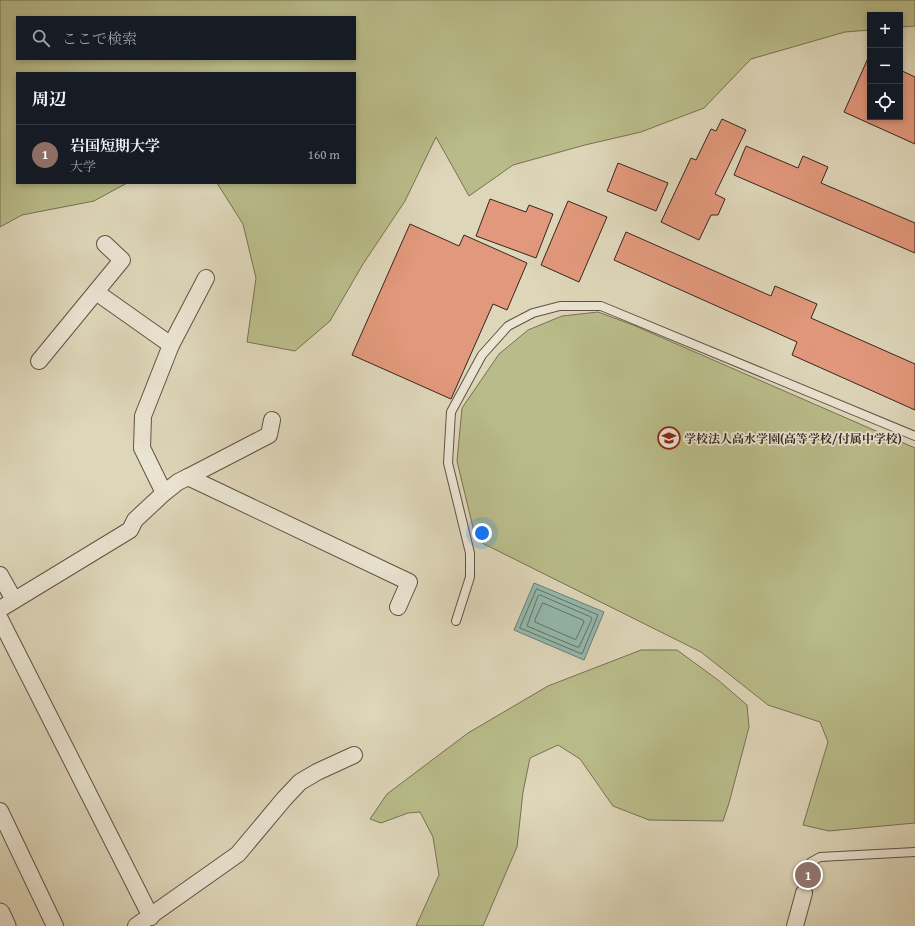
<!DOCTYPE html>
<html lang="ja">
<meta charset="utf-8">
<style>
:root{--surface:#171b24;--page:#20242c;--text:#f1f3f6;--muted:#9ea1a6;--line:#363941;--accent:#0b8043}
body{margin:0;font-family:"Gentium Book Plus","Noto Serif JP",serif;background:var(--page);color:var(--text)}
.controls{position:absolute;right:12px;top:12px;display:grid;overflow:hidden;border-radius:0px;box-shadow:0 2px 6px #0003}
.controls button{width:36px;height:36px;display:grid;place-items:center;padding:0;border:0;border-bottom:1px solid var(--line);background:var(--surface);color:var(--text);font:20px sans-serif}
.you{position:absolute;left:482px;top:533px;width:14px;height:14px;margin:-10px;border:3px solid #fff;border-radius:50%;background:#1a73e8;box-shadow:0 0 0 6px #1a73e833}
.badge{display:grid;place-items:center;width:26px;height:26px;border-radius:50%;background:var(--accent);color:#fff;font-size:13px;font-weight:700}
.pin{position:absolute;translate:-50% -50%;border:2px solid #fff;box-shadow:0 1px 4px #0006}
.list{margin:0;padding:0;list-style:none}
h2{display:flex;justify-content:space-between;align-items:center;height:52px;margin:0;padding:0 16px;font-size:17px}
h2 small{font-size:13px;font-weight:400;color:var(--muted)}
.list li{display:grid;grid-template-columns:26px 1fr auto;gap:12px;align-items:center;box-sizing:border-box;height:60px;padding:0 16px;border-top:1px solid var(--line)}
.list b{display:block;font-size:15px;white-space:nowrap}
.list p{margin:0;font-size:13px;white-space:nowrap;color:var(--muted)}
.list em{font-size:13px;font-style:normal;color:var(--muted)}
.icon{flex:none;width:22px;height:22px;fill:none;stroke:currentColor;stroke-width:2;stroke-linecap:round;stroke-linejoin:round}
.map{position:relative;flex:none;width:915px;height:926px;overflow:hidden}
.search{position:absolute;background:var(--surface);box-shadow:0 2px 6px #0003;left:16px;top:16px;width:340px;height:44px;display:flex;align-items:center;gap:10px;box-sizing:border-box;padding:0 14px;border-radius:0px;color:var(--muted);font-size:15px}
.panel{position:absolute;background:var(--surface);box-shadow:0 2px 6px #0003;left:16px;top:72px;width:340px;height:112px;border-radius:0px}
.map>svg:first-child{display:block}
</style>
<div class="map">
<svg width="915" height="926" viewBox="0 0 915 926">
<rect width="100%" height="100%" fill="#ded6b9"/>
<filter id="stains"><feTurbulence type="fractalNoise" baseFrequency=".005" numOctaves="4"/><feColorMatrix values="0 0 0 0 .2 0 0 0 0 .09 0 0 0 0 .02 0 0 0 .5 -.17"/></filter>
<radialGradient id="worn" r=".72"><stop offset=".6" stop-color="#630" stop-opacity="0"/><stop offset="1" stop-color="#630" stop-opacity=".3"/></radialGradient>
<g fill="#b9bc8a" stroke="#787154" fill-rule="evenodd">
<path d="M0,0H915V26L900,27V15H870V30L845,32L751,59L704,108L641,132L585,145L513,165L469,196L436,137L405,201L363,264L330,321L295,351L247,342L256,278L243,224L217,183H355V73H17V183H127L94,201L22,215L0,227ZM17,17H355V59H17Z"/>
<path d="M598,312L633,325L915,448V823L829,831L803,825L828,742L820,722L768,705L701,652L476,540L457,461L462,408L499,354L528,330L562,316Z"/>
<path d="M641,650H677L718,680L747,705L749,727L729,803L723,821L649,820L613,806L580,759L558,745L530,758L523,792L517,847L483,926H416L439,875L433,837L420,812L408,813L381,823L370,819L387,794L468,733L548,686Z"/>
</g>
<path fill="#93b9ae" stroke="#6e7e75" d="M534,583L604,612L584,660L514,630Z"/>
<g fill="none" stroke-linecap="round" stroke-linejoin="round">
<g stroke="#657066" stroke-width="1">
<path d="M537,589L598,615L582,654L520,628Z"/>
<path d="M540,595L591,617L592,619L579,647H577L527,626L538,596Z"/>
<path d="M543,603L583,620L584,622L576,639H574L535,622V620Z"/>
</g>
</g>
<g fill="#e2987c" stroke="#37261f">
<path d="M869,56L870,57V117H900V70L915,77V144L844,112Z"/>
<path d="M722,119L746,130L715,194L725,199L718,215H711L699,240L661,222L691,158L696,160L711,129L716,131Z"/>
<path d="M746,146L798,168L803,156L828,167L821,183L915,223V253L734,175Z"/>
<path d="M618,163L668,183L656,211L607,191Z"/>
<path d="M490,199L526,212L529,205L553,214L536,258L476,236Z"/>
<path d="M568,201L607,217L579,282L541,265Z"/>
<path d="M410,224L459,246L464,235L527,263L507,310L493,304L451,399L352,355Z"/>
<path d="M626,232L771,296L775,286L817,304L811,318L915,364V410L792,355L797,342L614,260Z"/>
</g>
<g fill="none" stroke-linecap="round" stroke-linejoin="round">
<g stroke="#615246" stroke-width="10">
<g id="service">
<path d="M456,621L470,577V553L448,463L451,412L482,355L508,326L533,313L560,306H601L915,436"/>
<path d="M804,893L811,862L820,857L915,852"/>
</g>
</g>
<g stroke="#615246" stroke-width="18">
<g id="minor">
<path d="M96,292L171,345L206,278"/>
<path d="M39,361L122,260L105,244"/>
<path d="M188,477L269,435L272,420"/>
<path d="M164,493L142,448L143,416L171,345"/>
<path d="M0,575L14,600"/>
<path d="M0,609L130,530L135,520L164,493L178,482L188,477L409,582L398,607"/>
<path d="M0,619L151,917"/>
<path d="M0,811L55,926"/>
<path d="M136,926L238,854L284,799L300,782L317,772L354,755"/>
<path d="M795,926L804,893"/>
</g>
</g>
<g stroke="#615246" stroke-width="21">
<path id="tertiary" d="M0,913L6,926"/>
</g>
<use href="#service" stroke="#eae4d2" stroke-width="8"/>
<use href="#minor" stroke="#eae4d2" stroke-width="16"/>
<use href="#tertiary" stroke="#eae4d2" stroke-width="19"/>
</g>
<defs>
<g id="school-ring" transform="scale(1.15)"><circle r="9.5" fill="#eae4d2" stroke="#8f2418" stroke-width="1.5"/><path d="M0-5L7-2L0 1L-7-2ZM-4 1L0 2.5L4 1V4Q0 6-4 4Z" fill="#8f2418"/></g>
</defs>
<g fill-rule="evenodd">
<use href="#school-ring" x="669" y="438"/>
</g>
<g text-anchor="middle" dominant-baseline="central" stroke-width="3.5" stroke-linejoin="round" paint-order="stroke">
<g font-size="12" font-weight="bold" fill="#37261f" stroke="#eae4d2" text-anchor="start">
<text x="684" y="438">学校法人高水学園(高等学校/付属中学校)</text>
</g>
</g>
<rect width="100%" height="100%" filter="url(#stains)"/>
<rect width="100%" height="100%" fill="url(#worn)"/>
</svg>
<div class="controls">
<button>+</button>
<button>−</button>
<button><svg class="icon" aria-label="locate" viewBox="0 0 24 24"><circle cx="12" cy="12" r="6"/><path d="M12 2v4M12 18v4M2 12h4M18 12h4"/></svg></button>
</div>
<div class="you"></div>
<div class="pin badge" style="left:808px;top:875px;background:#8d6e63">1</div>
<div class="search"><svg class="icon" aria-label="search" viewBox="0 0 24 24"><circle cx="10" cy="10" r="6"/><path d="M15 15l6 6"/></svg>ここで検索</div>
<section class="panel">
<h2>周辺<small></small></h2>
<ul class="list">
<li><span class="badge" style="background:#8d6e63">1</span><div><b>岩国短期大学</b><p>大学</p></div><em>160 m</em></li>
</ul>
</section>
</div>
